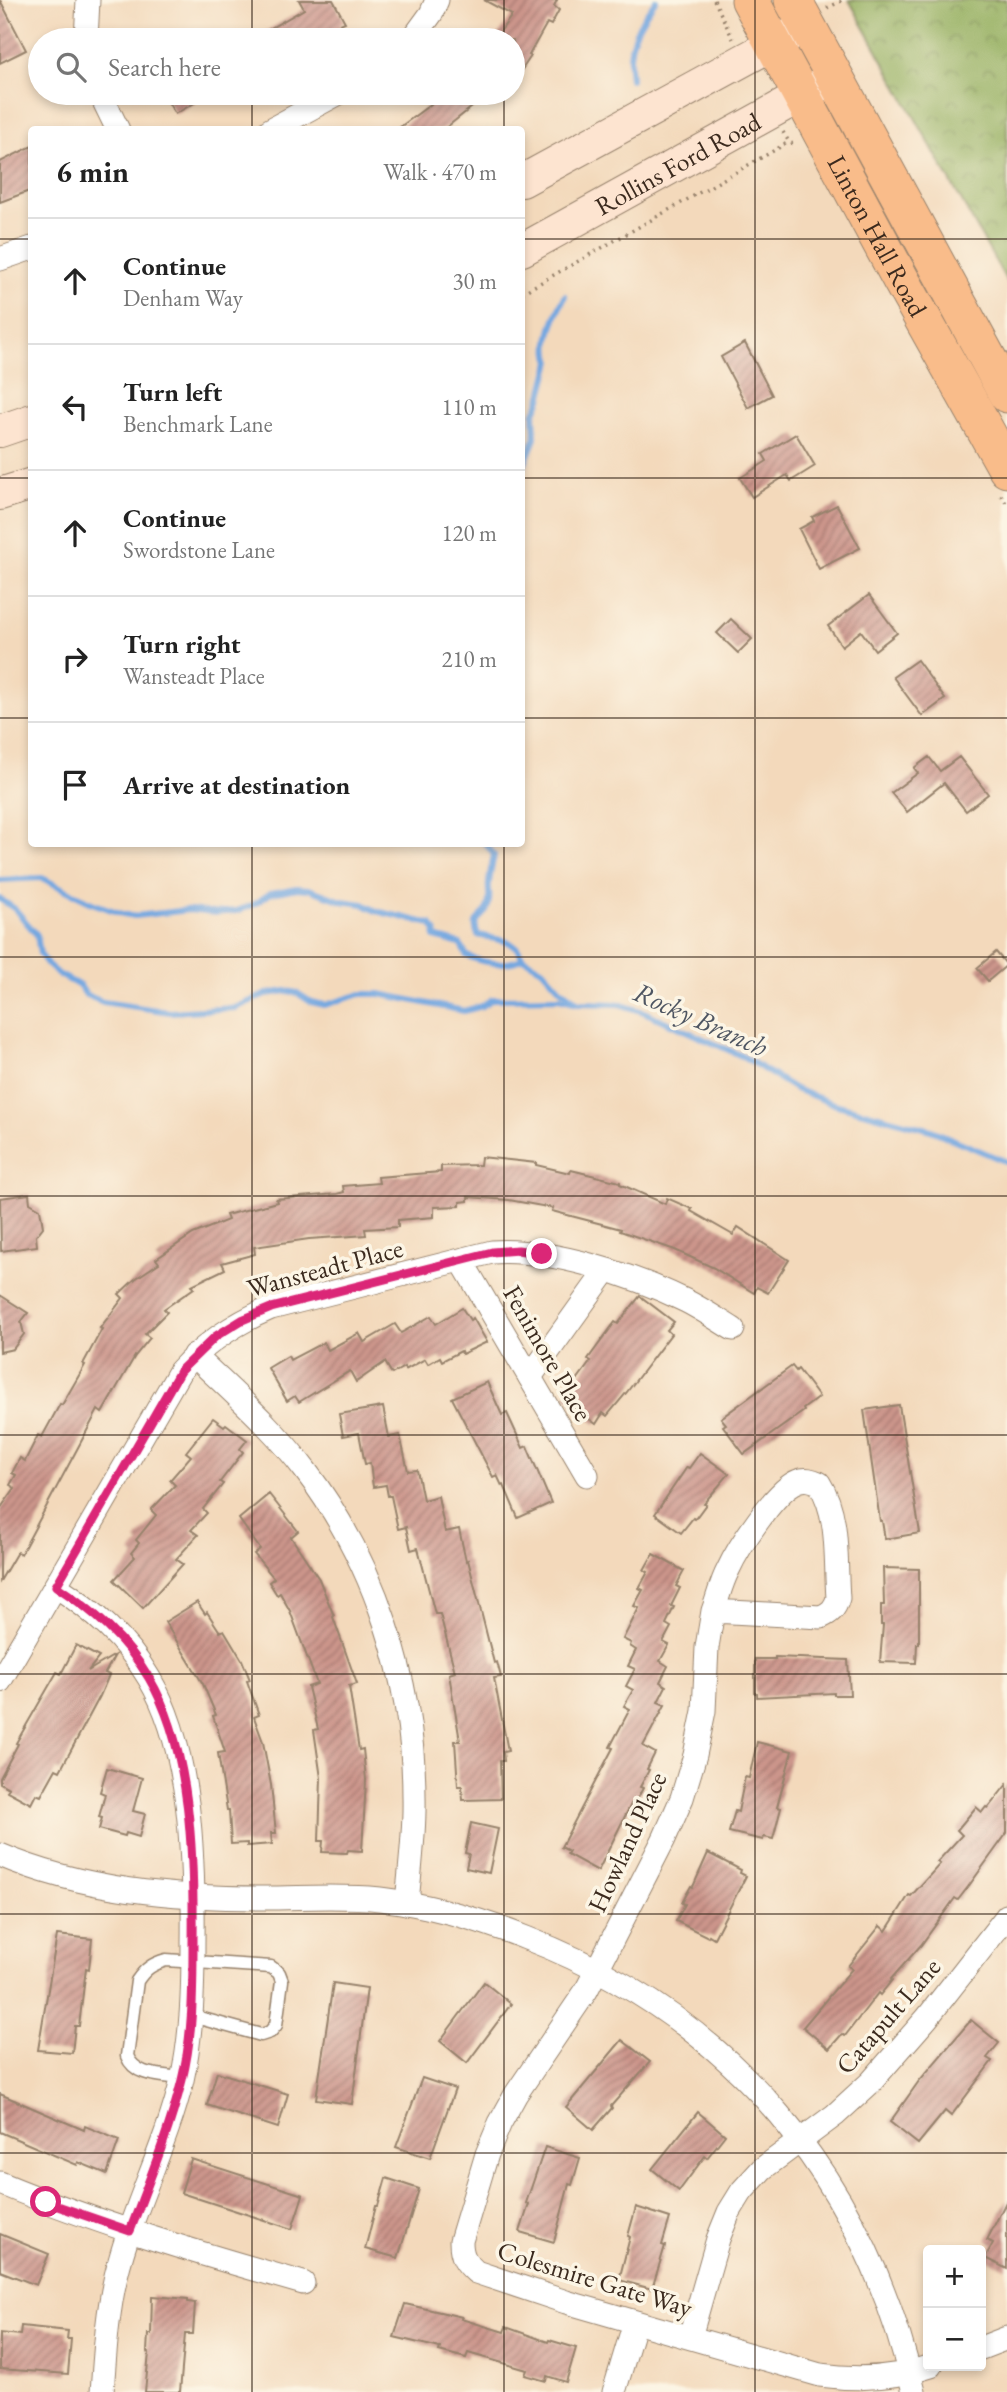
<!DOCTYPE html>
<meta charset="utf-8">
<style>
:root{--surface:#fff;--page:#f6f6f6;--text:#222;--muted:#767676;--line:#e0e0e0}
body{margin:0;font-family:"EB Garamond",serif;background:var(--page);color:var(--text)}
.controls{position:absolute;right:21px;bottom:21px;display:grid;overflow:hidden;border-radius:7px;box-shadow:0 4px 10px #0003}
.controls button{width:63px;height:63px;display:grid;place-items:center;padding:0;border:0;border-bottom:2px solid var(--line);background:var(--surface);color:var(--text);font:35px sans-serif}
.stop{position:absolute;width:21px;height:21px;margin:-16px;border:5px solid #db2777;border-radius:50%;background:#fff}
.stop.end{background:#db2777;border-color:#fff;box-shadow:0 2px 7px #0008}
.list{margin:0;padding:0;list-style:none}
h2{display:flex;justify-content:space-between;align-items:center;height:91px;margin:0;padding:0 28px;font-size:30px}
h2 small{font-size:23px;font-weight:400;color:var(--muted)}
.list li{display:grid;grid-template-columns:46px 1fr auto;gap:21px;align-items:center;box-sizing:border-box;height:126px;padding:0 28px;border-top:2px solid var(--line)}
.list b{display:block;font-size:26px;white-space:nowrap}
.list p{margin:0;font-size:23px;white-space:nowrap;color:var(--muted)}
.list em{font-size:23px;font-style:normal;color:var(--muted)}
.icon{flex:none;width:38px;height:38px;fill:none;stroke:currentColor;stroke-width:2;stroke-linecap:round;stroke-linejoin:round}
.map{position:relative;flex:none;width:1007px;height:2392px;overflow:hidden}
.search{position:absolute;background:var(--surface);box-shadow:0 4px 10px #0003;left:28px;top:28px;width:497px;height:77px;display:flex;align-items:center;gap:18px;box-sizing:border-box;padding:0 24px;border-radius:38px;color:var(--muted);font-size:26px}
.panel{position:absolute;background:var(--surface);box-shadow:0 4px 10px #0003;left:28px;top:126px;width:497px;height:721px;border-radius:7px}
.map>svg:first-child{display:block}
</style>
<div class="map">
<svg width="1007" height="2392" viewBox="0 0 1007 2392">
<defs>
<pattern id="forest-crowns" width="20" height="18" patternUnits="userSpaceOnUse" patternTransform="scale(1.75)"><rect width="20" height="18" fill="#96b062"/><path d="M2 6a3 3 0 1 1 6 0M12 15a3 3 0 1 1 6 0" fill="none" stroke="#7c8f50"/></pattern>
<pattern id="building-hatch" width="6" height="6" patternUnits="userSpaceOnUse" patternTransform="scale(1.75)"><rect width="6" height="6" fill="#cc958b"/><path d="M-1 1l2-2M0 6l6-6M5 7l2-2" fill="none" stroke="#a77a71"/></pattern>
</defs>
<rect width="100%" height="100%" fill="#fcf5e5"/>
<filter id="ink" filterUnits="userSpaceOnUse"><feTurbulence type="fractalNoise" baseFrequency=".0143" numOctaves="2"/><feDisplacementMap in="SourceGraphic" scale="14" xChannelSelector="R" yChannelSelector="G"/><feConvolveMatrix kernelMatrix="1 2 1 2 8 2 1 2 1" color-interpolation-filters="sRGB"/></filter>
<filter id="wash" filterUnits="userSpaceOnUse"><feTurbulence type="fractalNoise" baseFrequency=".00686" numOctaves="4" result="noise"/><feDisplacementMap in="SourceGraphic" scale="28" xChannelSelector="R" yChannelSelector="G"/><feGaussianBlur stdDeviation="1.57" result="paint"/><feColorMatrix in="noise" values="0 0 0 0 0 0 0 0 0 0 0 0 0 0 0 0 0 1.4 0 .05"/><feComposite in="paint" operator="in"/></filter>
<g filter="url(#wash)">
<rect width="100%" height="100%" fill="#f3d9bb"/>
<path fill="url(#forest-crowns)" stroke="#686d40" stroke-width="2" d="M849,0H1007V282Z"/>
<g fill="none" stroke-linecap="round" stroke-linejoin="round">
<g stroke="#75a7e0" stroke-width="6">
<path d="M631,79C626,44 636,27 656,0"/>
<path d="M522,470L535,438L534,414L541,399L551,361C543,344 557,312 565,296"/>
<path d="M486,844L494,855C492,864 490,874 489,883C488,891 491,898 488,906C484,919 470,918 478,935L509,942L517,948L523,958L542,969L560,989L576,1001"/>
<path d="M0,880L42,878L92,903L123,914L135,916L189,910L214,913L236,911L253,905L271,893L297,888L309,889L342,901L363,904L376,911L431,924L436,932L435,937L460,944L467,956C483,963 507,967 523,958"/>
<path d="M0,899L15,909L37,935L40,954L47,964L58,974L80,986L86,995L103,1002L170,1012L235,1008L267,994L286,991L297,993L311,1002L325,1005L361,994H380L464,1011L482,1006L492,999L559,998L578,1003L619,1004L644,1012L744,1057L795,1089L834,1104L931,1130L1007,1162"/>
</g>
</g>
<g id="blocks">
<g fill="url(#building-hatch)">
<path d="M0,0L26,50L0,63Z"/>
<path d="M299,0H333L345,22L340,24L342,28L322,40H250L304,9Z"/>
<path d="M484,0H557L554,6L559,10L551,25L547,23L529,55L531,56L513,83V40H494L512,15Z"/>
<path d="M163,93H212L175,114Z"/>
<path d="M423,93H461L472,107L443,130H396L431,104Z"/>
<path d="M32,146V190L0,202V162Z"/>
<path d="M745,343L772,395L748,408L721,357Z"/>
<path d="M796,434L815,466L791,481L787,475L752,497L740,478L767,461L763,454Z"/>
<path d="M837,505L860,548L819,569L799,529L814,521L812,517Z"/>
<path d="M869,595L897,633L875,650L861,631L842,646L828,626Z"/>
<path d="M731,619L752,639L738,653L717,633Z"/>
<path d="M917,660L945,699L922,716L893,677Z"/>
<path d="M929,757L940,771L959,757L988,794L966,811L944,783L907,812L891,793L918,773L914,768Z"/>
<path d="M996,952L1007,965L988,981L977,968Z"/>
<path d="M481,1157L536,1163V1165L570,1173L571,1170L620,1182V1184L665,1204L667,1198L692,1209L691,1211L733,1235L738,1227L789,1260L768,1293L757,1287L754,1293L714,1268L675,1250L620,1231L621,1229L552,1211L553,1208L509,1200L468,1197V1201L460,1202V1206L434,1207V1217L398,1220V1227L365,1229L366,1235L309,1239L254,1247L255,1254L222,1263L225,1269L192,1285L194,1288L164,1309L167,1312L145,1334L150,1338L135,1356L102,1413L98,1410L21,1554L17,1552L0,1581V1509L15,1488L10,1485L16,1475L12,1473L20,1458L25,1461L38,1435L42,1437L60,1404L62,1405L85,1365L83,1364L102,1329L100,1328L123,1298L119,1294L135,1279L159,1263L156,1259L193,1234L228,1220L226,1215L277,1202L276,1199L337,1194L344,1192L343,1186L379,1183L378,1177L441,1172V1166L480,1165Z"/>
<path d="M29,1194L30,1203L40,1209L43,1227L36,1236L37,1246L1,1251L0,1198Z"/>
<path d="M0,1295L28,1313L21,1322L24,1334L13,1349L0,1352Z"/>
<path d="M640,1296L674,1322L667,1330L671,1334L627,1392L607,1416L603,1413L596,1424L573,1407L575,1404L565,1396L591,1361L588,1359L615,1322L618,1324Z"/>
<path d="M462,1308L470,1320L473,1318L487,1342L462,1354L461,1351L442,1361L440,1357L428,1364L425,1359L405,1370L404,1367L392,1374L385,1362L356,1382L350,1371L299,1402L295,1396L287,1401L268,1368L288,1356L290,1360L324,1342L328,1350L359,1333L364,1342L395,1324L401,1333L431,1316L436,1324Z"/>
<path d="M792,1366L796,1371L798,1369L819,1397L803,1409L804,1411L744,1454L723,1426L726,1424L721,1418Z"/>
<path d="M487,1382L502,1415L507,1413L523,1448L527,1446L551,1503L518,1518L504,1485L502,1486L497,1475L493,1477L452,1398Z"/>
<path d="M899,1405L920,1533L885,1539L882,1521H880L864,1410Z"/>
<path d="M383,1407L389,1437L400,1435L408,1471L417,1470L423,1500L438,1496L445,1532L459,1529L466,1561L468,1560L494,1663L497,1662L501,1677L494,1678L508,1751L503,1752L504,1761H500L501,1799L463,1800L462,1786H458L455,1741H460L449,1674L455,1672L440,1614H435L418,1548L411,1550L406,1527L398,1529L391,1496H388L386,1485L373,1487L370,1463L365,1464L359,1433L343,1436L339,1414Z"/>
<path d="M213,1418L224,1426L226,1424L247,1440L240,1449L243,1452L220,1482L223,1484L203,1509L207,1513L191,1530L198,1535L176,1559L183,1564L143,1608L114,1580L135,1557L131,1553L139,1543L136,1540L156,1515L151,1510L175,1485L170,1480L191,1456L186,1452Z"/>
<path d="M700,1453L729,1474L704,1503L706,1504L695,1519L693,1518L681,1533L655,1514L687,1467L689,1468Z"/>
<path d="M269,1494L298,1531L291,1537L319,1579L334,1616L333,1617L357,1684L349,1686L359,1750L363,1749L366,1780L362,1851L348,1850L347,1853L322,1852L323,1841H319L321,1778L314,1730L318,1729L308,1687L317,1684L290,1611L280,1593L277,1595L269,1582L274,1578L254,1554L260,1549L239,1519Z"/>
<path d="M653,1554L684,1571L676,1586L680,1588L671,1606L674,1607L666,1624L671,1627L663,1642L669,1645L660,1661L668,1666L660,1682L666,1686L658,1702L665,1705L643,1746L655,1753L647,1769L649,1770L640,1787L643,1788L634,1805L631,1804L598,1871L567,1854L569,1851L561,1847L613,1748L610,1747L630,1709L624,1706L633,1690L626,1686L635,1669L628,1666L636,1650L630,1646L631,1643L623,1639L639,1608L634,1606L643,1590L639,1588L648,1572L644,1570Z"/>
<path d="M883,1568L919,1569V1644H917L916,1663L880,1662L883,1625H881V1605H884Z"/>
<path d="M197,1602L205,1614L207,1612L220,1632L224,1630L242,1660L250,1680L247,1681L259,1715L254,1717L263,1742L271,1785L276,1833H271L272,1844L247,1846V1843L231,1844L229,1810H227L218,1753L225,1752L213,1716L216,1715L203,1684L165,1622Z"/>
<path d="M76,1645L99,1657L88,1671L115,1655L105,1673L109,1675L100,1696L60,1771L56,1769L41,1796L36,1794L31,1804L7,1791L9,1788L0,1783V1778L18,1744L16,1743L57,1672L61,1674Z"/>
<path d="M775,1657L848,1660L850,1695H834V1693L757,1697V1693H755V1659H775Z"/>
<path d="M757,1742L792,1751L777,1807L781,1808L773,1839L764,1837L763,1840L729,1832L735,1811L738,1812L745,1777L749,1778Z"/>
<path d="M107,1768L142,1778L133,1811L145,1814L139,1837L126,1833L125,1836L99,1829L102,1818L99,1817L105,1794L100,1792Z"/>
<path d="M1007,1784V1833L968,1887L958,1900L955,1898L921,1945L891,1979L892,1980L880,1995L878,1993L845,2036L842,2034L829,2049L803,2027L852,1969L848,1966L880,1926L886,1931L909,1895L911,1896L940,1864L937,1862L962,1835L957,1830L976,1807L982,1812L986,1807L988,1808Z"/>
<path d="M471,1823L498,1829L489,1873L466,1868L469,1854L465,1853Z"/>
<path d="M708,1853L741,1870L740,1873L746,1876L714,1938L709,1935L708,1937L676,1921L685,1904L682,1903L691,1886L693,1887Z"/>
<path d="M57,1935L92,1939L89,1969L86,1968L79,2026H75L72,2053L38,2050Z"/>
<path d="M484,1982L511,2004L467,2063L440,2041Z"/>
<path d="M333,1983L367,1988L352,2104L316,2099Z"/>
<path d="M971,2020L999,2043L987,2058L992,2061L951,2116L945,2111L918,2144L890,2122L919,2081Z"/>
<path d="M622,2040L650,2062L611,2106L612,2108L593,2130L566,2107Z"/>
<path d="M217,2072L288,2094L278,2128L207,2105Z"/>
<path d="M422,2078L455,2089L430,2158L396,2147Z"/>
<path d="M0,2094L84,2130L85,2126L119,2140L107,2174L78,2162L77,2165L0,2132Z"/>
<path d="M698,2112L725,2135L707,2158L705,2156L679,2191L652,2169Z"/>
<path d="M545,2147L580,2158L572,2185L569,2184L554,2242L520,2232L529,2204L526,2203Z"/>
<path d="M191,2159L303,2195L292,2229L181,2193Z"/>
<path d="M386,2178L419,2189L398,2258L365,2249L376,2206H378Z"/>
<path d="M1007,2200V2269L985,2258L993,2243L987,2240Z"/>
<path d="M636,2207L670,2218L662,2245L665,2246L652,2289L619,2280L630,2237L628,2236Z"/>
<path d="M0,2234L49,2254L36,2285L0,2271Z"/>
<path d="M152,2296L188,2299V2302L195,2303L193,2334H185L180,2392H145L149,2353L147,2352L148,2334H151Z"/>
<path d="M405,2304L462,2317L461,2319L504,2332L506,2327L548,2342L549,2340L576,2348L566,2382L547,2376L546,2381L525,2375L527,2370L468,2353L466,2358L439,2351L440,2348L394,2337Z"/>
<path d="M21,2326L68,2331L67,2339H71L68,2374L0,2369V2333L20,2335Z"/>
</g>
</g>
</g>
<g filter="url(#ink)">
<use href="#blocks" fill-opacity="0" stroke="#97826c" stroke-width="2"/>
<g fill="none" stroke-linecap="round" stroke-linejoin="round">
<g stroke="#97826c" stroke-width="15">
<path id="service" d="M182,2078C162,2075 135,2077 127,2056L137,1981C145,1969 152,1964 166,1960L271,1967L279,1973L282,1981L276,2025L270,2032L261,2035L192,2016"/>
</g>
<g stroke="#97826c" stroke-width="25">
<g id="minor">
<path d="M86,40L88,0"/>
<path d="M412,40L431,14L437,0"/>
<path d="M100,93L118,130"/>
<path d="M270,130L339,93"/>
<path d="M0,259L32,248"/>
<path d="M461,1260L587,1475"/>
<path d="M194,1355C232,1392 273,1427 305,1470C375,1562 414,1681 414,1797C415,1832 410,1868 407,1903"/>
<path d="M530,1377L606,1271"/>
<path d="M56,1586C94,1611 126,1639 149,1678C192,1750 194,1861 193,1943C193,1989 192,2034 182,2080C166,2147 132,2209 116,2276C107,2314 105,2353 102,2392"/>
<path d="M713,1611C718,1598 721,1583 728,1570C738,1548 776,1489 798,1481C806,1478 812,1480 819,1483C840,1516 835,1560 838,1598C835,1609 830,1613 821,1617L713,1611L707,1647L704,1711L695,1755L682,1798L664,1839L586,1991L516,2094L500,2123L487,2154L461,2241C461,2256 465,2262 476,2272L566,2302L820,2375C858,2380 894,2379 931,2366"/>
<path d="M0,1681L180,1371C206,1342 235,1323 271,1308L492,1252C551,1248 633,1275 686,1301C702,1309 718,1320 733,1329"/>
<path d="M0,1855C82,1890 175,1898 263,1898C302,1898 341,1895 380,1899C430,1905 479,1919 526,1938C732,2017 865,2178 914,2392"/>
<path d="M0,2183C99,2224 201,2254 303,2283"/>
<path d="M690,2337L718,2239L729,2212L742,2191L762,2169L835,2115L871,2082L927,2018L1007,1916"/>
<path d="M981,2348L1007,2338"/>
<path d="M614,2392L635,2322"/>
</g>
</g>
<g stroke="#97826c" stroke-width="34">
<g id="secondary">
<path d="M522,181L806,26"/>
<path id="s1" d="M522,250L824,83"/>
<path d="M0,431L32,420"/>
<path d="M0,494L32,484"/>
</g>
</g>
<g stroke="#97826c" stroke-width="39">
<g id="primary">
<path id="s2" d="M750,0L901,280L1007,469"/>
<path d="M793,0L1007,394"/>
</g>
</g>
<g stroke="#97826c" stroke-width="3.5" stroke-dasharray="2 5" stroke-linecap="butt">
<path d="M714,0L733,39"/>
<path d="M827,8L844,0"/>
<path d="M783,132L789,142L797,146"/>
<path d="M522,293L789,142"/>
<path d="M1001,495L1007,505"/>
</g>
<use href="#service" stroke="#fff" stroke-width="12"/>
<use href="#minor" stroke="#fff" stroke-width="23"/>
<use href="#secondary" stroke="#fde4d0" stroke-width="32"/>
<use href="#primary" stroke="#f9bc8a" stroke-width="37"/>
</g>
</g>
<g fill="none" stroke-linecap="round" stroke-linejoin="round" filter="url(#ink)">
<path stroke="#db2777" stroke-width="9" d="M46,2202L130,2231C149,2181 169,2132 182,2080C193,2035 193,1989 193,1943C194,1861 192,1750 149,1678C126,1639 94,1611 56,1586L180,1371L216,1336L242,1320L271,1308L492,1252L518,1250L542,1254"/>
</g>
<path fill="none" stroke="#3b2a1e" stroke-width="2" stroke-opacity="0.55" d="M252,0V40M504,0V40M755,0V2392M252,93V130M504,93V130M0,239H32M522,239H1007M0,478H32M522,478H1007M0,718H32M522,718H1007M252,844V2392M504,844V2392M0,957H1007M0,1196H1007M0,1435H1007M0,1674H1007M0,1914H1007M0,2153H1007"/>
<g text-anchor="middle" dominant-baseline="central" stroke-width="7" stroke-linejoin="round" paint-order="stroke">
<g font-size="26" fill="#3b2a1e" stroke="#fcf5e5">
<text stroke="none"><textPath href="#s1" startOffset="178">Rollins Ford Road</textPath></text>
<text stroke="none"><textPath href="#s2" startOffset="268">Linton Hall Road</textPath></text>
<text transform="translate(325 1268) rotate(-15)">Wansteadt Place</text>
<text transform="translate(548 1353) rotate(60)">Fenimore Place</text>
<text transform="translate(627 1842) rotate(-65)">Howland Place</text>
<text transform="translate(888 2016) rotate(-49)">Catapult Lane</text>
<text transform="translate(595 2279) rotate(17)">Colesmire Gate Way</text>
</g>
<g font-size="28" font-style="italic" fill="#4f5662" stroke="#fcf5e5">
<text transform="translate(701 1019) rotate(24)">Rocky Branch</text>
</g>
</g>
</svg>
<div class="controls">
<button>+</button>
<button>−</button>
</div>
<div class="stop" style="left:46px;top:2202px"></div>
<div class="stop end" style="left:542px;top:1254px"></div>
<div class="search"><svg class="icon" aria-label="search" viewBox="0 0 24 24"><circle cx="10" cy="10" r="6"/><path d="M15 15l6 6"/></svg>Search here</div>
<section class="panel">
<h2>6 min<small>Walk · 470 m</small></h2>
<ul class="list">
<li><svg class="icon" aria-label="ahead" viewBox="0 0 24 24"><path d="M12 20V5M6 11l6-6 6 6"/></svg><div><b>Continue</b><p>Denham Way</p></div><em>30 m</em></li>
<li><svg class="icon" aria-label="left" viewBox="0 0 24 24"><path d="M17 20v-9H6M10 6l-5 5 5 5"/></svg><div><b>Turn left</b><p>Benchmark Lane</p></div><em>110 m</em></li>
<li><svg class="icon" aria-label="ahead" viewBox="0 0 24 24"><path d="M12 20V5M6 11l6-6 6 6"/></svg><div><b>Continue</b><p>Swordstone Lane</p></div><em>120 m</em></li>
<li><svg class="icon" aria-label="right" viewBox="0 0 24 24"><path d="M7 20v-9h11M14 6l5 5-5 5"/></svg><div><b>Turn right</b><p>Wansteadt Place</p></div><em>210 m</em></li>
<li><svg class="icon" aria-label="arrive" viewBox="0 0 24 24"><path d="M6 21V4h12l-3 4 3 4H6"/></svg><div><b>Arrive at destination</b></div></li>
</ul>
</section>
</div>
